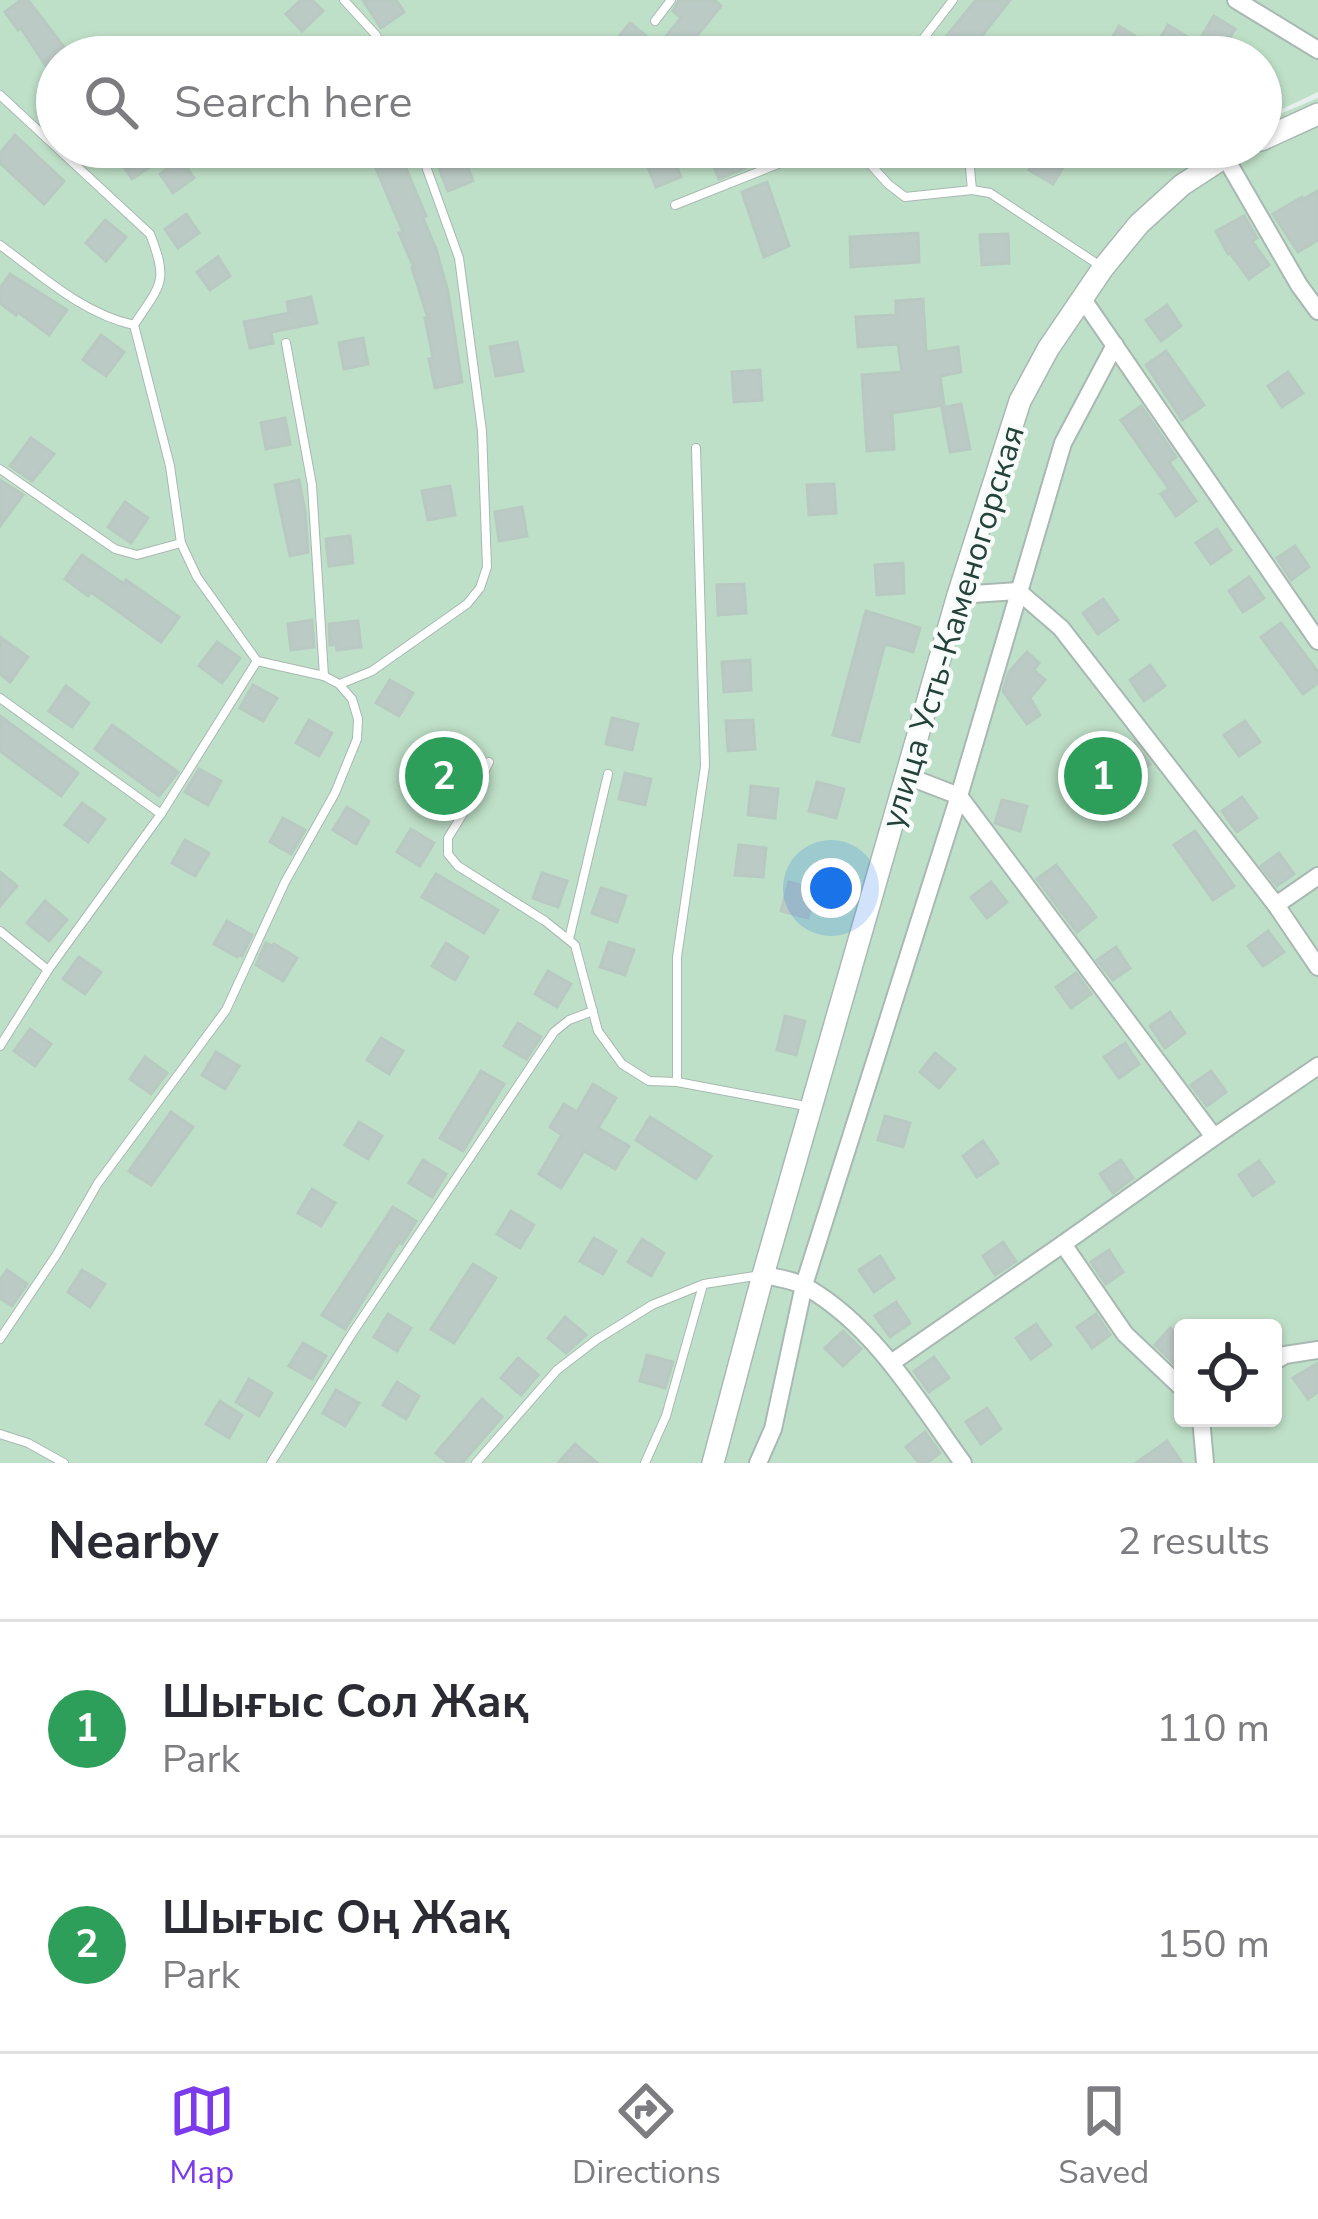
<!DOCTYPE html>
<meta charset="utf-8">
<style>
:root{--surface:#fff;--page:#f2f2f3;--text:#2b2b33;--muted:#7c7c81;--line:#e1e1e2;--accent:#7c3aed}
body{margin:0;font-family:"Nunito Sans",sans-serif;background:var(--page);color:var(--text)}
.controls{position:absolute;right:36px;bottom:36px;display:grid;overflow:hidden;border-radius:12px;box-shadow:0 3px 9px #0004}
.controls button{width:108px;height:108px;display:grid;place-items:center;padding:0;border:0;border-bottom:3px solid var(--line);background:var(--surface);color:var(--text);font:60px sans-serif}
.you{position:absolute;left:831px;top:888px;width:42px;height:42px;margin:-30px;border:9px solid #fff;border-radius:50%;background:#1a73e8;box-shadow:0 0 0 18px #1a73e833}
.badge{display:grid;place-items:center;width:78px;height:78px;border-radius:50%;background:var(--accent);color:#fff;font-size:39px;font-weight:700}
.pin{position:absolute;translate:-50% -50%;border:6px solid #fff;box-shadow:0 3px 12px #0006}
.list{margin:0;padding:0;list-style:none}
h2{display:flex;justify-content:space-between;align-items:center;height:156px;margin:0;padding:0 48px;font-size:51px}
h2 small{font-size:39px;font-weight:400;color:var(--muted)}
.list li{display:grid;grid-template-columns:78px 1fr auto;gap:36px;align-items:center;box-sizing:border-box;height:216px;padding:0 48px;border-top:3px solid var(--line)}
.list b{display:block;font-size:45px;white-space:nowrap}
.list p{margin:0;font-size:39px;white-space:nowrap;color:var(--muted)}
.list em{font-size:39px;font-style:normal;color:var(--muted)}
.icon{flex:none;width:66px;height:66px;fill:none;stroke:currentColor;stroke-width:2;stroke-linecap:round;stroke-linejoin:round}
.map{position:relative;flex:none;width:1318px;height:1463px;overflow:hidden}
.search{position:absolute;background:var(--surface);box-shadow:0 3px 9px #0004;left:36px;right:36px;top:36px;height:132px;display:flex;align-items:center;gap:30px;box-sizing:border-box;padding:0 42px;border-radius:66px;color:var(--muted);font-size:45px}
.sheet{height:588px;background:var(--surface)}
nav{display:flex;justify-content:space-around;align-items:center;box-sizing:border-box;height:168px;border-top:3px solid var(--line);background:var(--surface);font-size:33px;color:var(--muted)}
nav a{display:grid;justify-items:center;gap:6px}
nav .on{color:var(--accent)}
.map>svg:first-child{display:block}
</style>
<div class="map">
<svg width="1318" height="1463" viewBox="0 0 1318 1463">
<rect width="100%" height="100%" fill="#e6efeb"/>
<path fill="#bfe0c8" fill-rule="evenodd" d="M0,0H1318V92L1261,119V57H57V147H1261V122L1318,98V1463H0ZM1183,1328H1273V1418H1183Z"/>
<g fill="#bbcac4" stroke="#b8c9c2" stroke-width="3">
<path d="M21,0H28L67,51L46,66L21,28L18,30L5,12Z"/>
<path d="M301,0H312L323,11L302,31L286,14Z"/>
<path d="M363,0H396L404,12L381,28Z"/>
<path d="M679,0H714L721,6L691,43L694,46L685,57H649L681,18L673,11Z"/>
<path d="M976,0H1010L966,56L945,38Z"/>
<path d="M1214,16L1235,29L1218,57H1200L1192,52Z"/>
<path d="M630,23L651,40L638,57H625L611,46Z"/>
<path d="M1168,25L1191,39L1180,57H1149Z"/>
<path d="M1119,26L1143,41L1133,57H1112L1104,52Z"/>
<path d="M307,39L324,57H289Z"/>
<path d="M15,135L64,181L44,204L0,163V153Z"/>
<path d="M138,147L153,165L132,179L119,160Z"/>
<path d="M371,147H397L426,216L423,218L436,249L448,292L462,382L435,388L429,359L433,358L425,318H428L412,268H414L399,233L403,232L375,166L380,164Z"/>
<path d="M434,147H460L473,181L448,191L437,163L440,162Z"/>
<path d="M500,147H550L551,148L508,165Z"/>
<path d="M706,147H736L745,168L719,179Z"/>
<path d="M1043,147H1048L1068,159L1053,184L1029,170Z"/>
<path d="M670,149L681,177L656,187L645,160Z"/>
<path d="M181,159L194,178L173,193L160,174Z"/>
<path d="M767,182L789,246L764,257L742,192Z"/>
<path d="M1318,191V240L1298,252L1273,214L1302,197L1303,199Z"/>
<path d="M186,214L199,233L178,248L165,229Z"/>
<path d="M1244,216L1257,238L1252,241L1269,265L1249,279L1230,253L1228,254L1216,231Z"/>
<path d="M105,220L126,237L106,261L86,243Z"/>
<path d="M918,233L919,262L851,267L850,237Z"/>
<path d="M1008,234L1009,263L982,265L980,235Z"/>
<path d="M218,257L230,276L210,290L197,272Z"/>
<path d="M10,274L67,310L49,335L18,312L16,315L0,303V288Z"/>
<path d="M311,297L317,323L271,332L273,343L250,348L244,322L289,313L287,302Z"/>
<path d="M923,299L926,352L958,347L961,372L940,376L944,405L892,413L894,449L867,451L862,375L902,372L898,344L858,347L856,317L896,315V301Z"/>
<path d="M1167,305L1181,326L1161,341L1146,320Z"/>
<path d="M101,335L124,352L106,376L83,360Z"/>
<path d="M363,338L368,364L344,369L339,343Z"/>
<path d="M517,342L523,371L496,376L490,347Z"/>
<path d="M1166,351L1204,405L1182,420L1146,365Z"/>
<path d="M760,370L762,400L734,402L732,372Z"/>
<path d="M1288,372L1303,393L1282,407L1268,386Z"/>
<path d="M961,404L970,449L950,452L942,408Z"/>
<path d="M1141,406L1176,457L1169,462L1196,501L1176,516L1161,494L1169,489L1121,420Z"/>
<path d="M285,418L290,444L266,449L261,423Z"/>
<path d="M31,438L54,454L32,481L10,466Z"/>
<path d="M0,480L23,495L0,526Z"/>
<path d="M299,480L305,511L308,552L290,556L275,485Z"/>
<path d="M834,484L836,513L809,515L807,485Z"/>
<path d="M450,486L455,515L428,520L422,491Z"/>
<path d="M125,502L148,518L131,543L108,527Z"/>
<path d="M522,507L527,536L499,541L495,512Z"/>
<path d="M1217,529L1231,550L1211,564L1196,543Z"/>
<path d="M350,536L353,563L329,566L326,539Z"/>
<path d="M1295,546L1309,567L1291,580L1277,558Z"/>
<path d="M82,555L124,584L126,580L179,617L161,642L91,592L88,596L65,579Z"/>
<path d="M903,563L904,593L877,595L875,565Z"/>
<path d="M1249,577L1264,598L1243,612L1229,591Z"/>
<path d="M744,584L746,613L718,615L717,585Z"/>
<path d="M1103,599L1118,620L1098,634L1083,613Z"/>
<path d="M866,611L920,628L913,652L886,644L884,647L859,742L833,735Z"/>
<path d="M312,620L314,647L291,650L288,624Z"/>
<path d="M358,621L361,647L337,650L336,644L330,645L329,624Z"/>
<path d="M1281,623L1318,672V683L1303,694L1261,637Z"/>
<path d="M0,637L28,657L10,682L0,674Z"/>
<path d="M217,642L240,658L222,683L199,666Z"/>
<path d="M1027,652L1039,663L1034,670L1045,680L1030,698L1040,715L1027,724L1003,691L1009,672Z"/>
<path d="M750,660L751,690L724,692L722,662Z"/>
<path d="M1150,665L1165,686L1144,701L1130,680Z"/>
<path d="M390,680L413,693L399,716L376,703Z"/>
<path d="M253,685L277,698L263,721L240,708Z"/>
<path d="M66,686L89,703L72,727L49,711Z"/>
<path d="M0,716L78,773L61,796L0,751Z"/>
<path d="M612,718L638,724L632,750L606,744Z"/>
<path d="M309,720L332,733L319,756L296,743Z"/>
<path d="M753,720L755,749L728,751L726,721Z"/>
<path d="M1245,721L1260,742L1239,756L1224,735Z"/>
<path d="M112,725L178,772L159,796L95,749Z"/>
<path d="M452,733L475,746L461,769L438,755Z"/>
<path d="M1134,743L1150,764L1131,778L1115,757Z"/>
<path d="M199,769L221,781L208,805L185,792Z"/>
<path d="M625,773L651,779L645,805L619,799Z"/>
<path d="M817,782L844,789L836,818L809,811Z"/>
<path d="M751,786L778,789L775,818L748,815Z"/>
<path d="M1242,797L1257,818L1237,832L1222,811Z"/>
<path d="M1002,800L1027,806L1020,831L995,823Z"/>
<path d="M82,803L105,819L88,842L65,825Z"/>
<path d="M347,807L369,821L356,844L333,830Z"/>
<path d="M283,818L305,830L291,854L270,842Z"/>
<path d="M411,829L434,843L420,866L397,852Z"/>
<path d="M1195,831L1234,886L1213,900L1174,845Z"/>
<path d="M185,840L209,853L195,876L172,863Z"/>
<path d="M739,845L766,848L763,877L735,875Z"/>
<path d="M1279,853L1294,874L1277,886L1261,866Z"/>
<path d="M1056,865L1096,917L1077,932L1037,879Z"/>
<path d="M0,872L17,886L0,906Z"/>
<path d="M542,873L567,881L558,907L533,898Z"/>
<path d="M436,874L498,910L484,933L422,897Z"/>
<path d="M789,882L815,889L808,918L781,911Z"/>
<path d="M991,882L1007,902L987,918L971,897Z"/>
<path d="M601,888L626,896L617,922L592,913Z"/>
<path d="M45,901L67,920L49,941L27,923Z"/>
<path d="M227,921L252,935L242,956L239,955L237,957L214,944Z"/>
<path d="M1268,931L1284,952L1263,966L1248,946Z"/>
<path d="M609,942L634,950L625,975L600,967Z"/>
<path d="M266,943L272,946L274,944L297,958L283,981L256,965Z"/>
<path d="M446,943L468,957L455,980L432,966Z"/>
<path d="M1116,947L1130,968L1113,980L1097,960Z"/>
<path d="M79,957L101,972L85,994L63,979Z"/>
<path d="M548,971L571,984L557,1007L535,994Z"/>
<path d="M1076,973L1091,994L1071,1008L1056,987Z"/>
<path d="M1170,1012L1185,1033L1165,1048L1150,1026Z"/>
<path d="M785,1016L805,1021L796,1055L777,1050Z"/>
<path d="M518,1023L541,1037L526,1059L504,1046Z"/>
<path d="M30,1029L51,1044L35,1066L14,1051Z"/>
<path d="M381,1038L403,1051L389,1074L367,1060Z"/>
<path d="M1125,1043L1139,1064L1119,1078L1104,1057Z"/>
<path d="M216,1052L239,1066L225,1089L202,1075Z"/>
<path d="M935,1053L955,1069L939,1088L920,1072Z"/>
<path d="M145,1057L167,1073L151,1094L130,1079Z"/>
<path d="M481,1071L504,1084L463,1151L440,1138Z"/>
<path d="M1211,1071L1226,1092L1207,1106L1191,1085Z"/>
<path d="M593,1084L616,1098L598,1128L629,1146L615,1169L584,1151L561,1188L539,1174L562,1135L550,1127L564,1104L577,1112Z"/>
<path d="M171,1112L193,1127L151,1185L129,1171Z"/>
<path d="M885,1116L910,1123L903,1147L878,1140Z"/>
<path d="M650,1117L711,1156L696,1179L636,1140Z"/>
<path d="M359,1122L382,1136L368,1159L345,1145Z"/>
<path d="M983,1141L998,1163L977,1177L963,1156Z"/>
<path d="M423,1160L446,1174L432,1197L409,1183Z"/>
<path d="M1121,1160L1133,1178L1113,1193L1100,1174Z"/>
<path d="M1259,1161L1274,1182L1253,1196L1239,1175Z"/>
<path d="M312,1189L335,1203L321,1226L298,1213Z"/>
<path d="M393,1207L416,1221L402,1244L399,1242L345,1329L322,1315Z"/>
<path d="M511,1211L534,1225L520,1248L497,1234Z"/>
<path d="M594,1238L616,1251L603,1274L580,1261Z"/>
<path d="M642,1239L664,1253L651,1276L628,1262Z"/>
<path d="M1003,1242L1016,1261L995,1275L983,1256Z"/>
<path d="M1109,1250L1123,1272L1106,1284L1091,1262Z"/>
<path d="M880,1256L894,1278L874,1292L859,1270Z"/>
<path d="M473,1264L496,1278L454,1343L431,1329Z"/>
<path d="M7,1270L27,1284L12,1306L0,1298V1280Z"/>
<path d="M82,1270L105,1284L90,1307L68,1292Z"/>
<path d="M896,1302L910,1323L890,1337L875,1316Z"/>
<path d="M388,1314L411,1328L397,1351L374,1337Z"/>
<path d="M1096,1314L1110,1335L1092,1348L1077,1327Z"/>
<path d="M565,1317L586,1335L566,1353L548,1338Z"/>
<path d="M1036,1324L1051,1345L1031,1359L1016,1338Z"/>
<path d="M1170,1328L1183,1339V1352L1174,1363L1155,1345Z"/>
<path d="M843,1331L861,1349L843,1366L825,1348Z"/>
<path d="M303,1343L326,1356L312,1379L289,1366Z"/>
<path d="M647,1355L673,1362L665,1388L640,1381Z"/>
<path d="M934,1357L949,1378L929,1392L914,1371Z"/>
<path d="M518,1358L538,1375L521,1395L501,1378Z"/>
<path d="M1318,1363V1392L1308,1399L1293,1378Z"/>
<path d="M249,1379L272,1393L259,1416L236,1402Z"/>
<path d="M397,1382L419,1396L406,1419L383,1405Z"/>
<path d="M336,1390L359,1403L345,1426L323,1413Z"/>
<path d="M482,1399L502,1417L462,1463H448L436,1453Z"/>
<path d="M220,1401L242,1415L229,1438L206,1424Z"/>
<path d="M987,1408L1001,1429L981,1444L966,1422Z"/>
<path d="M925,1432L940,1453L927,1463H919L906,1447Z"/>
<path d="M1167,1441L1182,1463H1136Z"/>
<path d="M575,1444L597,1463H558Z"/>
</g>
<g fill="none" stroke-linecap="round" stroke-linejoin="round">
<g stroke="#a8b8b2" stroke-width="10">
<g id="service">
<path d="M344,0L376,35L386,57"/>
<path d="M655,21L671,0"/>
<path d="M923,39L953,0"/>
<path d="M0,95L150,234C169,282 161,284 134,325L170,466L181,543L197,577L257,661L324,676L339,684L352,699L358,719L357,739L335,793L285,882L226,1010L98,1183L57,1254L0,1339"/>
<path d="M855,147L888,184L905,197L972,190L990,193L1102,267"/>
<path d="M968,147L972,190"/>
<path d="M675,205L821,147"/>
<path d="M0,245C41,275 83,314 134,325"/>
<path d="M286,343L312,485L324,676"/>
<path d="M696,448L705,766L677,957V1082L811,1107"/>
<path d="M0,469L115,549L137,555L181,543"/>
<path d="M340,684L372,671L467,604L480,588L487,567L482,431L459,258L419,147"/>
<path d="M0,698L161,814L48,970L0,1046"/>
<path d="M489,762L467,807L448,838V854L458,866L545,921L575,945L598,1031L622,1064L649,1081L677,1082"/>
<path d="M161,814L257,661"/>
<path d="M0,931L48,970"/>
<path d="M569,939L608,774"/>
<path d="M0,1434L28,1443L64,1463"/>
<path d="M271,1463L351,1335L554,1032L569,1020L593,1011"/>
<path d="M476,1463L557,1370L596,1340L652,1305L704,1284L761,1275"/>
<path d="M645,1463L666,1416L703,1285"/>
</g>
</g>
<g stroke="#a8b8b2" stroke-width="20">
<g id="minor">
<path d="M1236,0L1318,50"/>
<path d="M1225,157L1299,285L1318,311"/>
<path d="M1082,298L1318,641"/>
<path d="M958,595L1018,591L1061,628L1276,905L1318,967"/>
<path d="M907,776L959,796L1214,1137L1063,1244L1125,1334L1183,1389"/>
<path d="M1276,905L1318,876"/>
<path d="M1214,1137L1318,1066"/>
<path d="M763,1275C778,1278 795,1280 808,1288C876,1328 918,1401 963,1463"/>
<path d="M1273,1362L1285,1355L1318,1350"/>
<path d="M891,1363L1063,1244"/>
<path d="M1201,1418L1205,1463"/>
<path d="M758,1463L773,1429L804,1285L959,796L1063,443L1115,345"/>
</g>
</g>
<g stroke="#a8b8b2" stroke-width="24">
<g id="tertiary">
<path d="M1261,140L1318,114"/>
<path d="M713,1463L763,1275L958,595L1020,401L1048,349L1103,268L1139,224L1182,185L1225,157L1246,147"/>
</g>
</g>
<use href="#service" stroke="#fff" stroke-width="8"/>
<use href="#minor" stroke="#fff" stroke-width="16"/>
<use href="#tertiary" stroke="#fff" stroke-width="21"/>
</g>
<g text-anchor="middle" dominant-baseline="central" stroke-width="9" stroke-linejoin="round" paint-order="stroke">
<g font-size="33" fill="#24423a" stroke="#f7fbf9">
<text transform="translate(953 627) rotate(-73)">улица Усть-Каменогорская</text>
</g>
</g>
</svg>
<div class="controls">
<button><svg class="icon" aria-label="locate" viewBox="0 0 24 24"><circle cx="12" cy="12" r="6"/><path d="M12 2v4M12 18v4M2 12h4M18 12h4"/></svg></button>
</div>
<div class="you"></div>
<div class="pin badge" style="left:1103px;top:776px;background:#2e9e5b">1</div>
<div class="pin badge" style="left:444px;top:776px;background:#2e9e5b">2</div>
<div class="search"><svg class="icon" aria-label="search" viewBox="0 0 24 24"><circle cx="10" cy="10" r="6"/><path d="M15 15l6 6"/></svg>Search here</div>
</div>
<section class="sheet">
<h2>Nearby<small>2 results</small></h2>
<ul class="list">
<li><span class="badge" style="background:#2e9e5b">1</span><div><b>Шығыс Сол Жақ</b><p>Park</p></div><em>110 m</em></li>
<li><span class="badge" style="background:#2e9e5b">2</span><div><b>Шығыс Оң Жақ</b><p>Park</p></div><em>150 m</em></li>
</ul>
</section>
<nav>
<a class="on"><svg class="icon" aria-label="map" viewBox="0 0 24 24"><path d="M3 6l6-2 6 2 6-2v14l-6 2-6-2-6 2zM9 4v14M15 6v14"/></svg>Map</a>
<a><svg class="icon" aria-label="directions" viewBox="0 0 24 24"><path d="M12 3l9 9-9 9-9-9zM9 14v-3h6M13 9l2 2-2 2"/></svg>Directions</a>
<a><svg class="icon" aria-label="saved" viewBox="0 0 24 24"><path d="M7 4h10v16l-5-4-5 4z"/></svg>Saved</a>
</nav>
